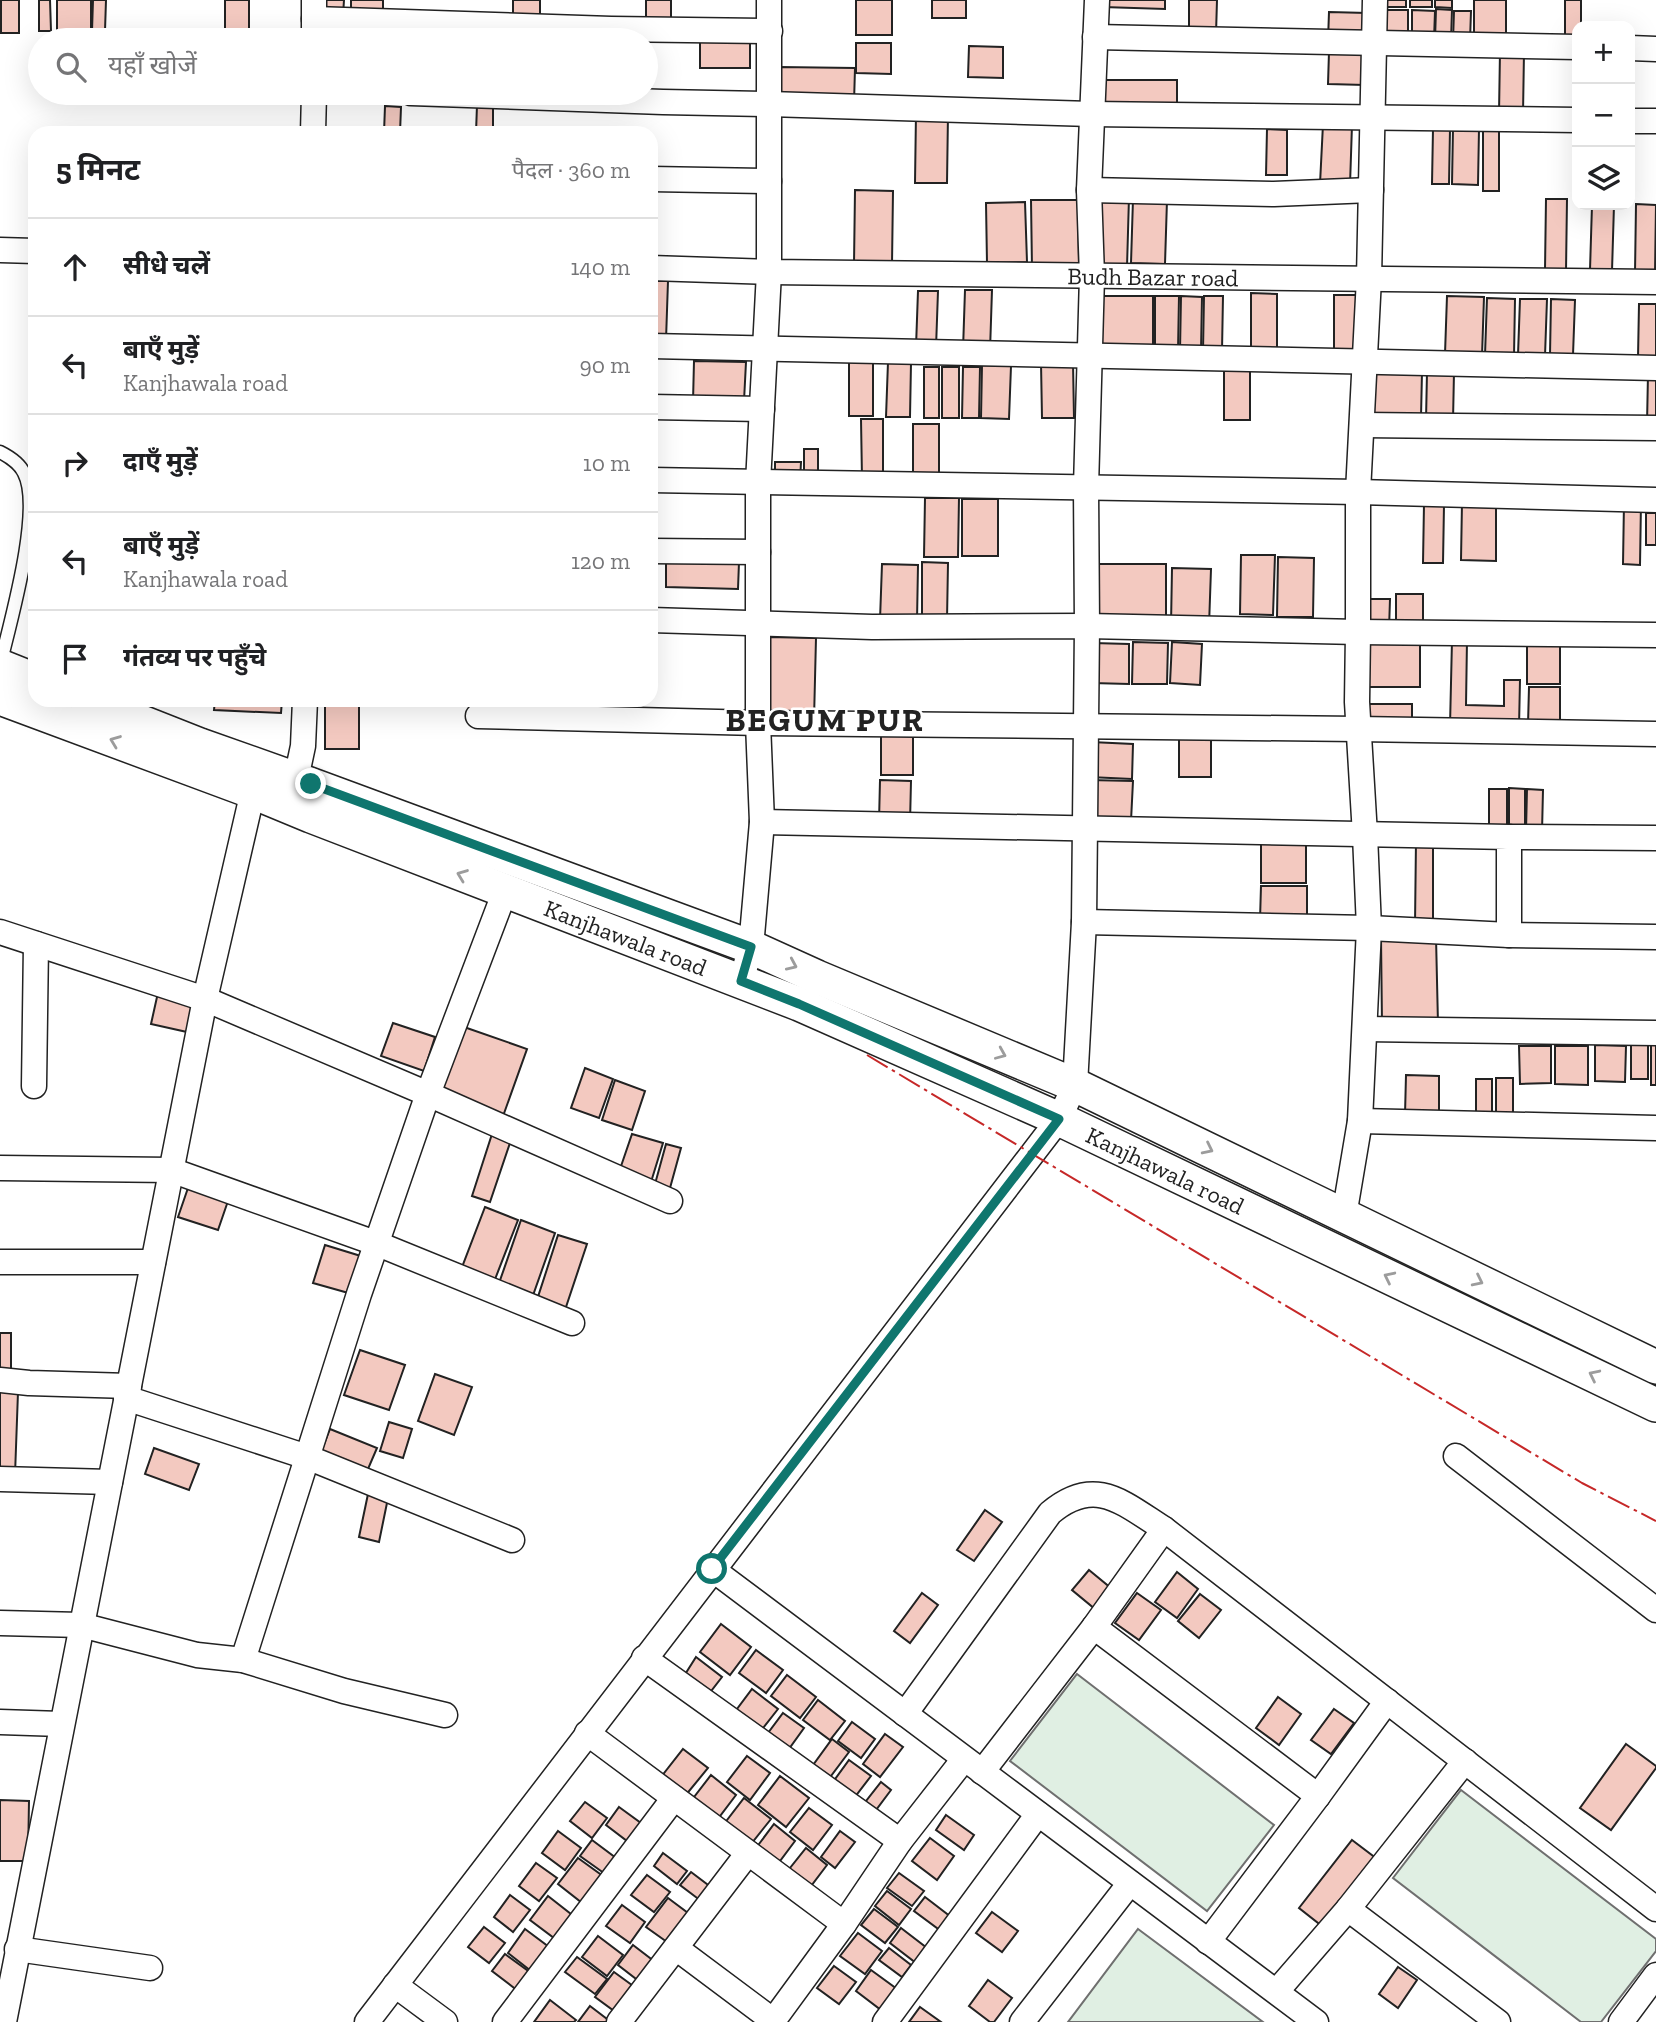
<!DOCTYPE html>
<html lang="hi">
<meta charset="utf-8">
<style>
:root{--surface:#fff;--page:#f2f2f2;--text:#202124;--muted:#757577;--line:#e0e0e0}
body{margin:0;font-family:"Zilla Slab","Noto Sans Devanagari",serif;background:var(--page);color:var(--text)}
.controls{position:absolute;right:21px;top:21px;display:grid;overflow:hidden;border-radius:14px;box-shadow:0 7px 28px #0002}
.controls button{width:63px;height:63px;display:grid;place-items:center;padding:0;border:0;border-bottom:2px solid var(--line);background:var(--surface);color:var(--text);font:35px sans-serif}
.stop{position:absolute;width:21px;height:21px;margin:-16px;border:5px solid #0f766e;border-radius:50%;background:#fff}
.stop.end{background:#0f766e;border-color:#fff;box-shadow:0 2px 7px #0008}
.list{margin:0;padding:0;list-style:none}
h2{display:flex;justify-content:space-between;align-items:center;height:91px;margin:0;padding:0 28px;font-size:30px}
h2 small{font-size:23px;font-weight:400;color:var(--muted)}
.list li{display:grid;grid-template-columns:46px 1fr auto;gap:21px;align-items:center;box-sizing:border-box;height:98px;padding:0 28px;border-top:2px solid var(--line)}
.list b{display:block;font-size:26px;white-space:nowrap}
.list p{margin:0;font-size:23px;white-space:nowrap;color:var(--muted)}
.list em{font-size:23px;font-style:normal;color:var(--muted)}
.icon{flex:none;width:38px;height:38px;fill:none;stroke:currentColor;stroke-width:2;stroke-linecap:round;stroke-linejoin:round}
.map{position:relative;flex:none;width:1656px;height:2022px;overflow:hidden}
.search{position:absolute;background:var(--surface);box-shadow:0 7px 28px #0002;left:28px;top:28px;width:630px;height:77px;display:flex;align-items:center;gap:18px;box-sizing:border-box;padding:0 24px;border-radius:38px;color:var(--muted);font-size:26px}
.panel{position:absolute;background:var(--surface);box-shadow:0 7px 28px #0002;left:28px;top:126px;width:630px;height:581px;border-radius:21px}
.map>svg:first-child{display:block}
</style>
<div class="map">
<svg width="1656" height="2022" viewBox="0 0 1656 2022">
<rect width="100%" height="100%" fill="#fff"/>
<g fill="#e0efe3" stroke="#6f6f6f" stroke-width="2">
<path d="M1077,1674L1274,1825L1207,1911L1010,1761Z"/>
<path d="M1461,1790L1656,1939V1951L1601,2022H1581L1393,1878Z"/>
<path d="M1138,1929L1263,2022H1068Z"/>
</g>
<g fill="#f3c9c0" stroke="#222" stroke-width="2">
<rect x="1" y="0" width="18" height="33"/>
<path d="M39,0H50L51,31H39Z"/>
<rect x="57" y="0" width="34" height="31"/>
<path d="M93,0H106L105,31H92Z"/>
<rect x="225" y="0" width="24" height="37"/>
<path d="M316,0H344L343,16L315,15Z"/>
<rect x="351" y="0" width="32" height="16"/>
<rect x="513" y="0" width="27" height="21"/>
<rect x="646" y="0" width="25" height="26"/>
<rect x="856" y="0" width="36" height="35"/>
<rect x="932" y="0" width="34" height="18"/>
<path d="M1103,0H1165V9L1103,7Z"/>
<path d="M1189,0H1217L1216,34H1189Z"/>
<rect x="1383" y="0" width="23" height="7"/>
<rect x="1410" y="0" width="22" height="7"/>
<path d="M1435,0H1452V8L1435,7Z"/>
<rect x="1474" y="0" width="32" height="41"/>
<path d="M1565,0H1581V26H1577V41H1565Z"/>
<path d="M1436,9L1452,10L1451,41L1435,40Z"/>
<path d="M1383,10H1408V41L1383,40Z"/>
<path d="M1412,10L1435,11L1434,40H1412Z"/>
<path d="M1454,11H1471L1470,41H1453Z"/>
<path d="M1329,12L1367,13V41H1328Z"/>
<path d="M700,33L750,34V68H700Z"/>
<path d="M856,43H891V74L856,73Z"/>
<path d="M969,46L1003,47V78L968,77Z"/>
<path d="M1500,51L1524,52L1523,114H1499Z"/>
<path d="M1329,52H1365V85L1328,84Z"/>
<path d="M779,67L855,68L854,103L778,102Z"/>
<rect x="1103" y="80" width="74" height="31"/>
<path d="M477,105H493V133H476Z"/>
<path d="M385,106L401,107L400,133H384Z"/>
<path d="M916,113L948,114L947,183H915Z"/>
<path d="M1323,124L1352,125L1350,185L1320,184Z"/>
<path d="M1453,128L1479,129L1478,185L1452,184Z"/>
<rect x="1483" y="128" width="16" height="63"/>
<path d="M1267,129L1287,130V175H1266Z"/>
<path d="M1433,129H1450L1449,184H1432Z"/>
<path d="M855,190L893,191L892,264H854Z"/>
<path d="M1101,196L1129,197L1127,267L1099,266Z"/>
<path d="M1133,199L1167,200L1165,264L1131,263Z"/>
<path d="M1546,199H1567L1566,271L1545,270Z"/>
<path d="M1031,200H1078L1079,268L1032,269Z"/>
<path d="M1025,202L1027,262L987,263L986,203Z"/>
<path d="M1636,204L1656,205L1655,274L1635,273Z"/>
<path d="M1592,205H1614L1612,271L1590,270Z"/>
<path d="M651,281H668L666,340H651Z"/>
<path d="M965,290H992L990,351L963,350Z"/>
<path d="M918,291H938L936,348L916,347Z"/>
<path d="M1251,293L1277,294V352L1251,351Z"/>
<rect x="1334" y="295" width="27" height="59"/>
<rect x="1099" y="296" width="54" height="54"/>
<path d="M1155,296H1179L1178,351H1155Z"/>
<path d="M1181,296L1202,297L1201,351H1180Z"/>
<path d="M1204,296H1223L1222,351H1203Z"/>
<path d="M1447,296L1484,297L1482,356L1445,354Z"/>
<path d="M1487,298L1515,299L1514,356L1485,355Z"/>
<path d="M1520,299H1547L1545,356L1518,355Z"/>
<path d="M1551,299L1575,300L1573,355H1550Z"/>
<path d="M1639,304H1656V359L1638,358Z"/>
<path d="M694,361L746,362L744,401L693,402Z"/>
<rect x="849" y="361" width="24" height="55"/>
<path d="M888,362L911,363L910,417H886Z"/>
<rect x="1224" y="362" width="26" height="58"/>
<path d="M1041,363H1073L1074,418H1042Z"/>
<path d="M982,365L1011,366L1009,419L981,418Z"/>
<rect x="924" y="367" width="15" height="51"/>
<rect x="942" y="367" width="17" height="51"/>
<path d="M963,367H980L979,418H962Z"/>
<path d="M1373,371L1422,372L1421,417H1372Z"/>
<path d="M1427,372H1454L1453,421L1426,420Z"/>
<path d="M1648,374H1656V424H1647Z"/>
<path d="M861,419H883V479H862Z"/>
<rect x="913" y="424" width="26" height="53"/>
<rect x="804" y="449" width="14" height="30"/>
<path d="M775,462H801L800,482L775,481Z"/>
<path d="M925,498H959L958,557H924Z"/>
<rect x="962" y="499" width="36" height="57"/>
<path d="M1462,502H1496V561L1461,560Z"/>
<path d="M1624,502H1641L1640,565L1623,564Z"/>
<path d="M1424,504L1444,505L1443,563H1423Z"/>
<rect x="1646" y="513" width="10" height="32"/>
<path d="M1241,555H1275L1273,615L1240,614Z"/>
<path d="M1278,557L1314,558L1313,617H1277Z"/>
<path d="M666,560L739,562L738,589L666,587Z"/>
<path d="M922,562L948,563L947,620H922Z"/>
<path d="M882,564L918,565L917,621L880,620Z"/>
<rect x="1094" y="564" width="72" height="52"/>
<path d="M1172,568L1211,569L1209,626L1171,625Z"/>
<rect x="1396" y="594" width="27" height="36"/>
<path d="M1365,599H1390L1389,630H1364Z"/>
<path d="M768,637L816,638L814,720H766Z"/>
<path d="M1452,640H1467L1466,705L1504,706V680H1520L1519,727L1450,726Z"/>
<rect x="1367" y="641" width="53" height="46"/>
<path d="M1133,642L1168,643L1167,684H1132Z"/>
<path d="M1172,642L1202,644L1200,685L1170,683Z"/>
<rect x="1527" y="642" width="33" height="42"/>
<path d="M1093,643L1129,644V684L1092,683Z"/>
<path d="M1529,687H1560V725H1528Z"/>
<path d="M215,700H282L281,713L214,710Z"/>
<rect x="325" y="700" width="34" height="49"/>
<path d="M566,700H610L611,713H566Z"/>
<rect x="1365" y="704" width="47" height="25"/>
<rect x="881" y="736" width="32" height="39"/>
<rect x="1179" y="738" width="32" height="39"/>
<path d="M1091,742L1133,744L1132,779L1089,777Z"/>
<path d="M880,780L911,781L910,823L879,822Z"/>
<path d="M1089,780L1133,781L1131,821L1088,819Z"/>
<path d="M1509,788L1525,789V831H1509Z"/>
<rect x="1489" y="789" width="18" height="43"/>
<path d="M1527,789L1543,790L1542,832L1526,831Z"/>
<path d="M1416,840H1433V925H1415Z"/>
<rect x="1261" y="843" width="45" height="40"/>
<path d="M1261,886H1307V920H1260Z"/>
<path d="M1436,937L1438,1024L1382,1025L1381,938Z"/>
<path d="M159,988L196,997L187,1032L151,1024Z"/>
<path d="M393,1023L435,1037L424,1071L381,1056Z"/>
<path d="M464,1027L527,1049L502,1119L439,1097Z"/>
<path d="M1595,1045L1626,1046L1625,1082L1595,1081Z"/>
<rect x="1631" y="1045" width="17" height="34"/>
<rect x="1651" y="1045" width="5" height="40"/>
<path d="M1519,1046H1551V1083L1520,1084Z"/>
<path d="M1555,1046H1588V1085L1555,1084Z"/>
<path d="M585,1068L613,1079L599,1118L571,1108Z"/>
<path d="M1406,1075L1439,1076V1116L1405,1115Z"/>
<rect x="1496" y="1078" width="17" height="40"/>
<rect x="1476" y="1079" width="16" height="40"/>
<path d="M615,1080L645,1091L632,1130L602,1120Z"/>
<path d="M492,1134L511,1140L490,1202L472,1196Z"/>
<path d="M632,1134L663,1143L651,1182L619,1172Z"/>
<path d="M666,1144L681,1148L670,1188L655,1184Z"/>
<path d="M188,1188L228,1201L218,1230L178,1217Z"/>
<path d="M485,1207L518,1220L492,1287L459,1275Z"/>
<path d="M521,1220L555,1233L531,1301L497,1289Z"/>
<path d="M558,1235L587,1244L564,1313L536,1303Z"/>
<path d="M325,1245L364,1257L352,1294L313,1283Z"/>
<rect x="0" y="1333" width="11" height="43"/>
<path d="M360,1350L405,1365L389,1410L344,1395Z"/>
<path d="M435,1374L472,1387L454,1435L418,1421Z"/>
<path d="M0,1391L18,1392L15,1475L0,1474Z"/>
<path d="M389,1422L412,1429L403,1458L380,1451Z"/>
<path d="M330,1429L377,1448L365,1476L319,1457Z"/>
<path d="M154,1448L199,1464L189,1490L145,1474Z"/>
<path d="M368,1494L388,1498L379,1542L359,1537Z"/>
<path d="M985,1510L1002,1522L974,1561L957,1550Z"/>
<path d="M1089,1570L1112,1589L1095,1609L1072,1590Z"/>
<path d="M1177,1572L1198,1589L1177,1618L1155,1602Z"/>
<path d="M922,1593L938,1605L910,1643L894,1631Z"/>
<path d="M1137,1593L1161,1610L1139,1640L1115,1623Z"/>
<path d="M1200,1594L1221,1610L1199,1638L1178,1621Z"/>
<path d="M721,1624L751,1647L730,1675L700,1652Z"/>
<path d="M756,1650L783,1670L766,1693L739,1673Z"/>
<path d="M696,1657L722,1677L708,1695L684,1676Z"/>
<path d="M787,1675L816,1697L800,1718L771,1696Z"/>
<path d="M752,1689L778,1709L760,1732L734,1713Z"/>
<path d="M1278,1697L1301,1714L1279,1745L1256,1728Z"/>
<path d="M818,1700L845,1721L830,1740L803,1720Z"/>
<path d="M1334,1709L1354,1723L1331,1754L1311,1740Z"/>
<path d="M783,1713L804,1728L786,1753L765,1737Z"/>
<path d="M852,1722L875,1739L861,1758L838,1741Z"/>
<path d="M885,1734L903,1747L880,1777L863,1764Z"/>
<path d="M832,1739L849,1752L825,1784L808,1772Z"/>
<path d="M1626,1744L1656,1766V1768L1611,1830L1580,1808Z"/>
<path d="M683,1749L708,1768L685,1796L661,1777Z"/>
<path d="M747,1756L770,1773L750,1800L727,1782Z"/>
<path d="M849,1760L871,1776L851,1802L830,1786Z"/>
<path d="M711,1775L736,1795L717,1820L691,1801Z"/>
<path d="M780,1776L809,1798L786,1827L758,1805Z"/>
<path d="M881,1782L891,1790L870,1818L859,1810Z"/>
<path d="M744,1798L771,1819L751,1844L724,1824Z"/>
<path d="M0,1800L29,1801L28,1861H0Z"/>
<path d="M585,1802L607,1818L592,1838L570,1821Z"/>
<path d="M619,1807L645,1826L631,1844L606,1825Z"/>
<path d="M809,1808L832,1825L813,1850L790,1832Z"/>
<path d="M946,1815L974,1835L964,1850L936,1830Z"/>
<path d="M774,1824L795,1841L777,1865L756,1848Z"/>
<path d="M558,1831L581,1848L565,1870L542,1853Z"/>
<path d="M840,1831L855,1842L835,1868L821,1857Z"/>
<path d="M930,1838L954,1856L937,1880L912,1861Z"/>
<path d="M592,1840L620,1861L608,1876L580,1856Z"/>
<path d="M1352,1840L1381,1862L1327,1930L1299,1908Z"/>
<path d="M806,1848L827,1865L808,1890L786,1873Z"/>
<path d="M663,1853L687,1871L677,1884L654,1866Z"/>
<path d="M578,1858L607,1879L586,1906L558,1884Z"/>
<path d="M536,1863L557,1878L539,1901L519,1886Z"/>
<path d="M691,1872L716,1891L705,1904L680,1885Z"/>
<path d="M899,1873L924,1891L912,1906L887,1888Z"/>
<path d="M647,1875L670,1892L654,1912L631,1895Z"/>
<path d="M887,1891L911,1909L899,1925L875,1906Z"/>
<path d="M510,1895L530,1910L513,1932L494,1917Z"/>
<path d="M548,1896L576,1918L558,1941L530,1920Z"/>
<path d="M925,1897L951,1917L941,1931L914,1911Z"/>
<path d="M668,1898L696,1919L674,1947L646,1927Z"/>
<path d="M622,1905L645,1922L630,1943L606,1926Z"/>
<path d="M874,1909L898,1927L885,1943L861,1925Z"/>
<path d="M992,1912L1018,1931L1002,1952L976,1933Z"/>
<path d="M484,1927L505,1943L489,1963L468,1947Z"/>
<path d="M901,1928L927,1948L916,1963L890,1943Z"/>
<path d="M525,1929L549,1947L531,1971L508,1953Z"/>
<path d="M858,1933L882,1951L865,1974L840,1956Z"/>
<path d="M598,1936L623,1955L607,1976L582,1957Z"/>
<path d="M633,1945L659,1965L644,1985L618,1965Z"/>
<path d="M889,1948L911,1965L902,1977L879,1960Z"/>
<path d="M505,1954L531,1973L518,1991L492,1971Z"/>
<path d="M577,1957L607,1979L595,1994L565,1972Z"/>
<path d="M834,1966L856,1982L839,2004L817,1988Z"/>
<path d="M1398,1967L1417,1980L1398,2008L1379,1994Z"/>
<path d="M871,1970L897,1989L881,2010L856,1991Z"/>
<path d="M614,1972L640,1991L621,2016L595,1997Z"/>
<path d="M988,1980L1012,1998L994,2022H990L969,2006Z"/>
<path d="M550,2000L576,2020L574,2022H534Z"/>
<path d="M590,2006L611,2022H578Z"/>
<path d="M920,2007L941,2022H909Z"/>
</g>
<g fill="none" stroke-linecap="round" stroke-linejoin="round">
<g stroke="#222" stroke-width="15">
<path id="service" d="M0,452C8,456 20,464 24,473C43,509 10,623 0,665"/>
</g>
<g stroke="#222" stroke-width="27">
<g id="minor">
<path d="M314,19L611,29L770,31"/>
<path d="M1095,37L1577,47"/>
<path d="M314,40V0"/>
<path d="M1630,48L1656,49"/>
<path d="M411,93L663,102L769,104L1091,114L1577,120"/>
<path d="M1630,121H1656"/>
<path d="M313,133L314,93"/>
<path d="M651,179L769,181"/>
<path d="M1089,190L1274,194L1371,190"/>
<path d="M0,250L35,251"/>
<path id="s1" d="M651,268L769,272L1656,282"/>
<path d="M651,346L1656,368"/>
<path d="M651,407L762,409"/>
<path d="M1362,425L1656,428"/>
<path d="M651,480L1358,492L1656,500"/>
<path d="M651,551L758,552"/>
<path d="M651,620L872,627L1087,626L1358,632L1656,635"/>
<path d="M478,716L758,723L1358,729L1656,734"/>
<path d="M296,779L303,746L305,700"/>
<path d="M762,822L1509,837V935"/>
<path d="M1509,837L1656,838"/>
<path d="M1084,922L1369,928L1509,935L1656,937"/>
<path d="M0,932L205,999L428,1094L670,1201"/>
<path d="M741,981L751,947L762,822L758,723V483L769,272V0"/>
<path d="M1365,1029L1656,1033"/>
<path d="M34,1086L36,944"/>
<path d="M1360,1121L1656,1128"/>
<path d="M0,1168L171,1170L378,1244L572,1323"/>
<path d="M1344,1216L1360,1121L1369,928L1365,835L1357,702L1358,632V492L1369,278L1375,0"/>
<path d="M0,1262H153"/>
<path d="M0,1380L29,1383L129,1386"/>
<path d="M126,1398L307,1457L512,1540"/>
<path d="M1456,1456L1656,1610"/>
<path d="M0,1479L110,1482"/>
<path d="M712,1569L1316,2022"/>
<path d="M0,1623L81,1625L197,1655L243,1660L344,1691L445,1715"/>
<path d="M1094,1627L1318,1796"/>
<path d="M644,1658L900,1841"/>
<path d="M243,1660L359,1294L428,1094L505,891"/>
<path d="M905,1714L1050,1513C1095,1475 1123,1503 1164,1529L1656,1909"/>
<path d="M0,1722L61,1724"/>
<path d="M587,1733L844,1924"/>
<path d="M982,1772L1094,1627L1164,1529"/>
<path d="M1348,1909L1498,2022"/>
<path d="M1208,1942L1318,1796L1387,1701"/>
<path d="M676,1948L775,2022"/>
<path d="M17,1949L150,1968"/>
<path d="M395,1985L445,2022"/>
<path d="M1277,1991L1348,1909L1465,1761"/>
<path d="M773,2021L844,1924L900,1841L964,1759"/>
<path d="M4,2022L205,999L256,778"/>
<path d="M367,2022L1059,1119L1075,1085L1084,922L1087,626L1086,487L1092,276L1089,190L1097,0"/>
<path d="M505,2022L674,1798"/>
<path d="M619,2022L748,1853"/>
<path d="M885,2022L1038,1814"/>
<path d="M1022,2022L1130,1883"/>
<path d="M1621,2022L1656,1975"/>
</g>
</g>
<g stroke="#222" stroke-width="36">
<g id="secondary">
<path d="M0,666L35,680"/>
<path id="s2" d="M0,698L253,792L311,816L799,1004L1059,1119L1656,1405"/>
<path d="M86,700L200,745L296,779L751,947L817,977L1075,1085L1656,1367"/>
</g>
</g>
<use href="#service" stroke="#fff" stroke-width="12"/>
<use href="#minor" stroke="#fff" stroke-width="24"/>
<use href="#secondary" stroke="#fff" stroke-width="33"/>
<path stroke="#c62828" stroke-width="2" stroke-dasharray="24 5 3.5 5" stroke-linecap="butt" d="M867,1055L1582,1483L1656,1521"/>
</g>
<defs><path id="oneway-chevron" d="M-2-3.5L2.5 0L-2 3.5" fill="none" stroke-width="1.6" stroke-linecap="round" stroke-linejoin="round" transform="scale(1.75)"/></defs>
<g stroke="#9c9c9c">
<use href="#oneway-chevron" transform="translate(115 741) rotate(-159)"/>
<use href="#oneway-chevron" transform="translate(462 875) rotate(-159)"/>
<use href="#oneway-chevron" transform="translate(792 965) rotate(24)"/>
<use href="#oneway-chevron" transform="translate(1001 1054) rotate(23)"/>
<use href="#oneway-chevron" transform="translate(1208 1149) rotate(26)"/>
<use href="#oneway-chevron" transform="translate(1389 1277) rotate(-154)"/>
<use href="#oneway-chevron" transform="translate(1478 1281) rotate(26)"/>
<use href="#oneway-chevron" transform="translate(1594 1375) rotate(-154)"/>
</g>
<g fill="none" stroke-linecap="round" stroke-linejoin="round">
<path stroke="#0f766e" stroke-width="9" d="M311,784L751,947L741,981L799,1004L1059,1119L712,1569"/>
</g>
<g text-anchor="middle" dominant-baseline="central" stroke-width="5" stroke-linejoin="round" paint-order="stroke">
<g font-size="24" fill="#222" stroke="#fff">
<text stroke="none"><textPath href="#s1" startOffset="502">Budh Bazar road</textPath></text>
<text stroke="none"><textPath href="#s2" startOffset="670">Kanjhawala road</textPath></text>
<text stroke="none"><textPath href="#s2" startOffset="1258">Kanjhawala road</textPath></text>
</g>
<g font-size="32" font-weight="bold" letter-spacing="2" fill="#222" stroke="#fff">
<text x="825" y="720">BEGUM PUR</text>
</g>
</g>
</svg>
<div class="controls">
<button>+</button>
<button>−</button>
<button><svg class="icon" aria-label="layers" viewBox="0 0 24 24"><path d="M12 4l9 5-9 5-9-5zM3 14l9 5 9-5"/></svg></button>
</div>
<div class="stop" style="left:712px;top:1569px"></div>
<div class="stop end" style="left:311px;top:784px"></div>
<div class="search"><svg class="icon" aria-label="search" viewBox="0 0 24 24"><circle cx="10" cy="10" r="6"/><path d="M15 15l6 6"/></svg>यहाँ खोजें</div>
<section class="panel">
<h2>5 मिनट<small>पैदल · 360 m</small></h2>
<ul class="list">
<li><svg class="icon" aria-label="ahead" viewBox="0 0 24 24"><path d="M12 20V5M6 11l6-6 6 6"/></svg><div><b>सीधे चलें</b></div><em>140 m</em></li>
<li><svg class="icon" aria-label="left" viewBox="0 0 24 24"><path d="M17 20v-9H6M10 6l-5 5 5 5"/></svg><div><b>बाएँ मुड़ें</b><p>Kanjhawala road</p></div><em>90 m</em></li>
<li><svg class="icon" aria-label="right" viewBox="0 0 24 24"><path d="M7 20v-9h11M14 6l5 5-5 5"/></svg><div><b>दाएँ मुड़ें</b></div><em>10 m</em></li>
<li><svg class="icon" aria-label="left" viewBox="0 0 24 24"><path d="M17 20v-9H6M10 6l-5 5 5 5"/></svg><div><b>बाएँ मुड़ें</b><p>Kanjhawala road</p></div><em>120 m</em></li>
<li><svg class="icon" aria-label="arrive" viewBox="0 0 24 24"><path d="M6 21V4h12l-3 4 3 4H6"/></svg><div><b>गंतव्य पर पहुँचे</b></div></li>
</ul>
</section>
</div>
